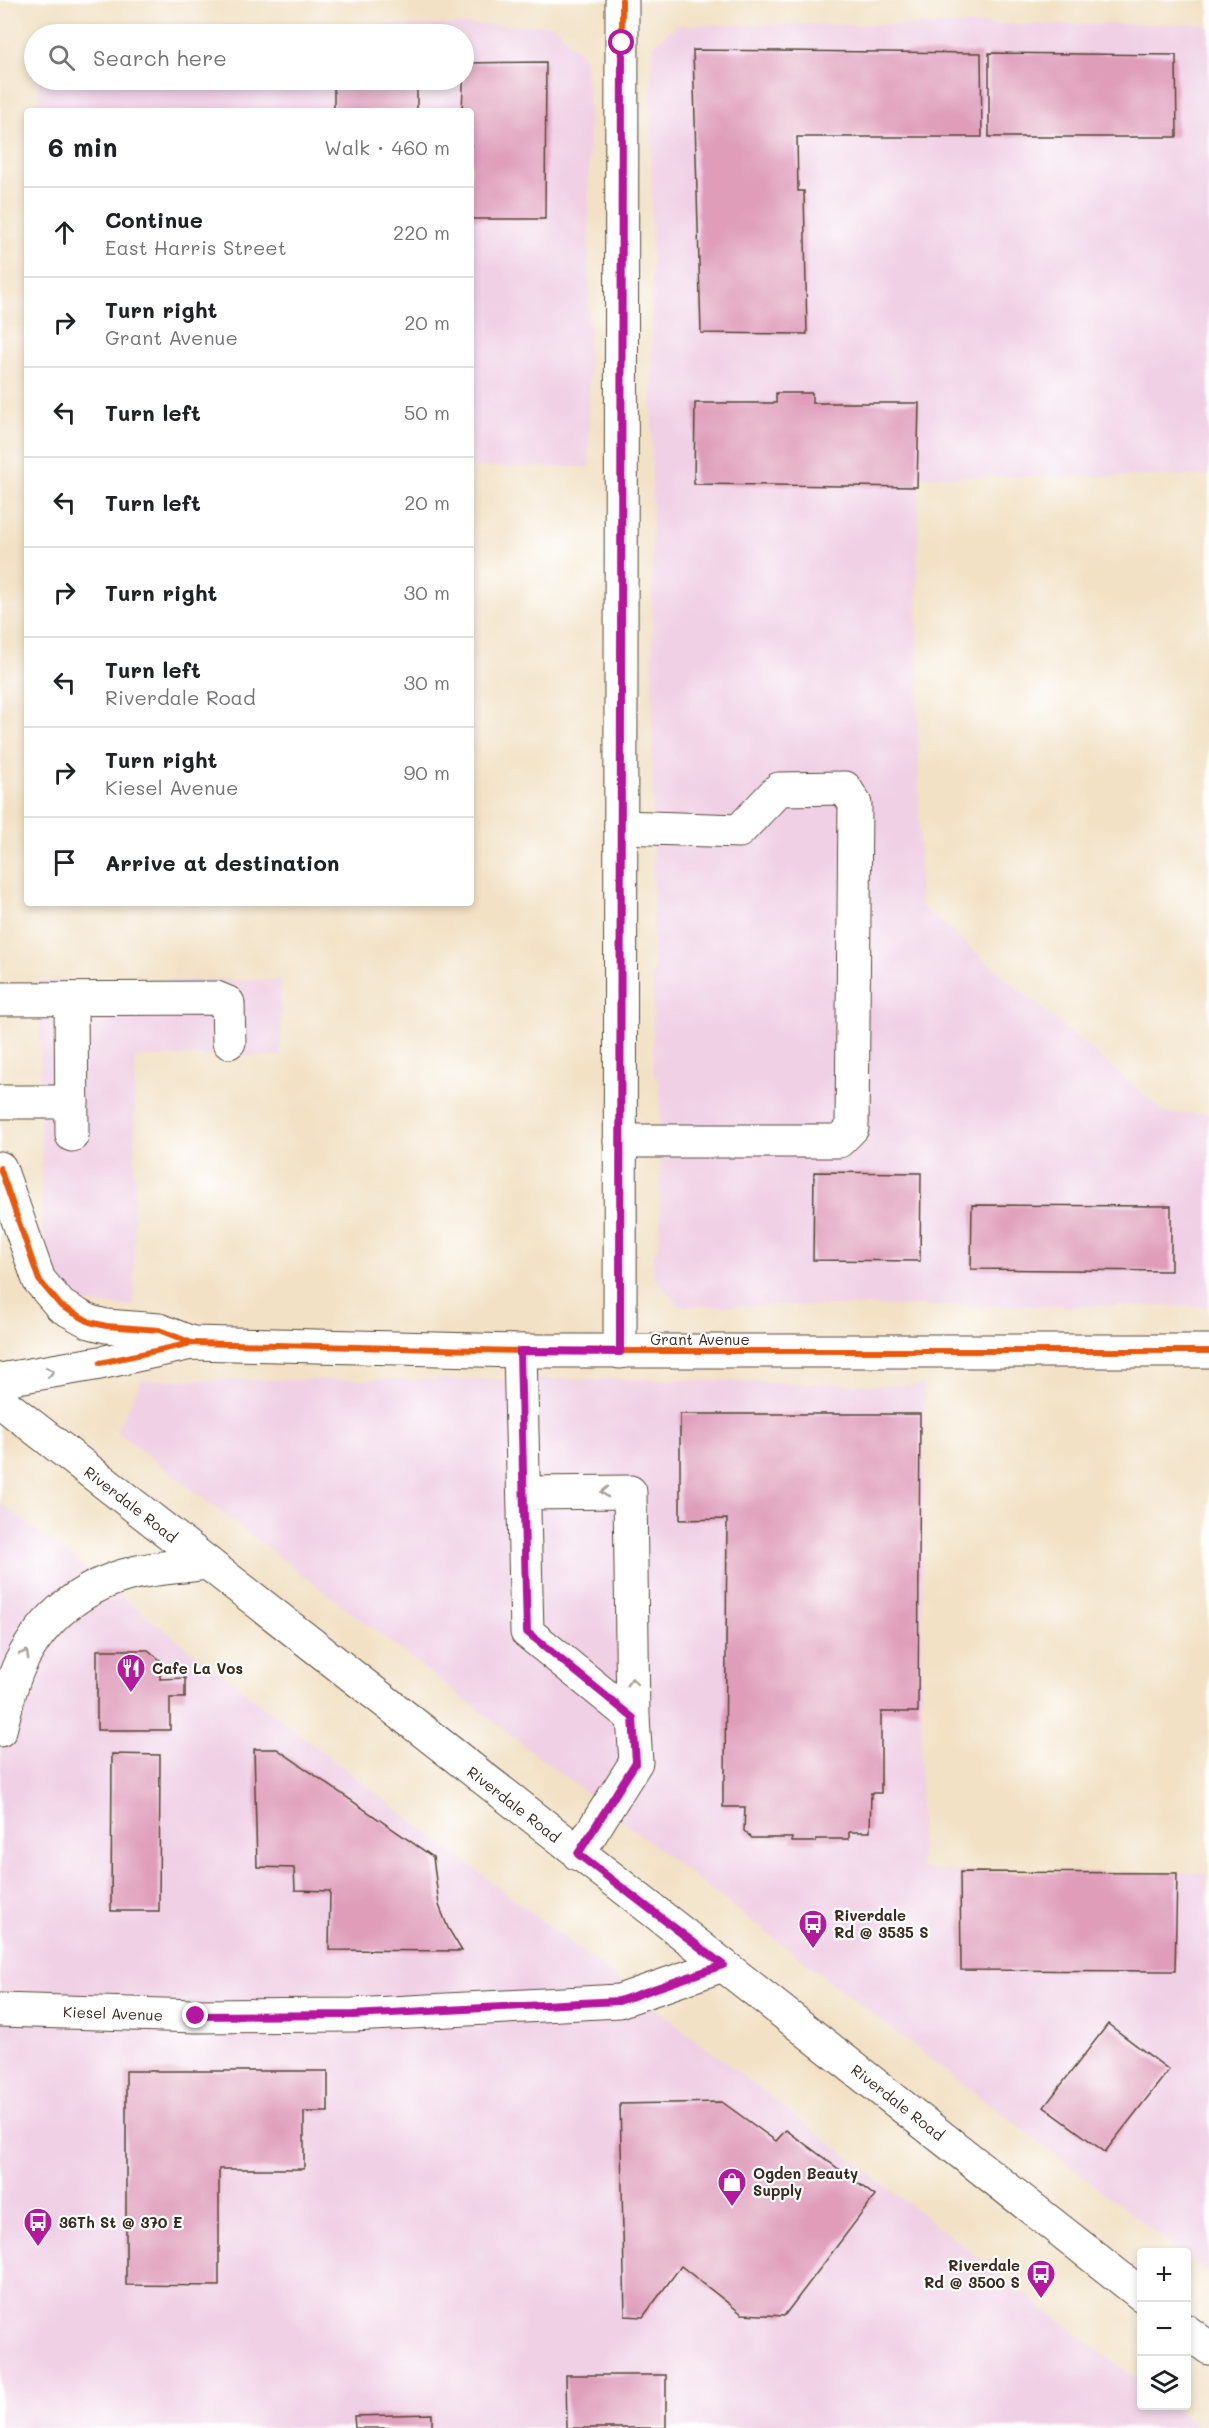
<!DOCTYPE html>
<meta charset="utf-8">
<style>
:root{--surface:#fff;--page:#f6f6f6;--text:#202124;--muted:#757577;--line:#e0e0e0}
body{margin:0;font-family:Mali,sans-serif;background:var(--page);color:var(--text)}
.controls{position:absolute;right:18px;bottom:18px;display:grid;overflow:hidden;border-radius:6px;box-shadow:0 3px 9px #0003}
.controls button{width:54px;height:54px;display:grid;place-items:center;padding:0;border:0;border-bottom:2px solid var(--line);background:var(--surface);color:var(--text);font:30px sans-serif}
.stop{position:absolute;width:18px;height:18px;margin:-14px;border:4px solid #b5179e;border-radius:50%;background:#fff}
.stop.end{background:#b5179e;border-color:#fff;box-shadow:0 2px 6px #0008}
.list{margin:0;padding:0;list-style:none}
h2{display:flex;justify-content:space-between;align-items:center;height:78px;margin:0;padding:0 24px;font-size:26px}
h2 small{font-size:20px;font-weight:400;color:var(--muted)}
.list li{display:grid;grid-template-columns:39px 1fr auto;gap:18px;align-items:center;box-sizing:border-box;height:90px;padding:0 24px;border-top:2px solid var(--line)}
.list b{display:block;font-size:22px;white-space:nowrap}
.list p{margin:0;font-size:20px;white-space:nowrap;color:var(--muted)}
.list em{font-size:20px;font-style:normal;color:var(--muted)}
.icon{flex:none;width:33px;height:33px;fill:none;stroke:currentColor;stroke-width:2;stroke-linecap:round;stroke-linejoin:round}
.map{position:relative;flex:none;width:1209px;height:2428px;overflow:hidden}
.search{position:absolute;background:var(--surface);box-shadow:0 3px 9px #0003;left:24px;top:24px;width:450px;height:66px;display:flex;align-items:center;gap:15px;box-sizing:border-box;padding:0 21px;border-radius:33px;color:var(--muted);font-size:22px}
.panel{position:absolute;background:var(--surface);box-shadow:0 3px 9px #0003;left:24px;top:108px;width:450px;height:798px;border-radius:6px}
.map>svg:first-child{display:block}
</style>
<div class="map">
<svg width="1209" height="2428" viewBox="0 0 1209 2428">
<rect width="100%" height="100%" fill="#fff"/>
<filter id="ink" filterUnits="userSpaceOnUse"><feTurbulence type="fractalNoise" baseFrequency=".0167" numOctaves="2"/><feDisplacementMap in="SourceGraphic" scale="12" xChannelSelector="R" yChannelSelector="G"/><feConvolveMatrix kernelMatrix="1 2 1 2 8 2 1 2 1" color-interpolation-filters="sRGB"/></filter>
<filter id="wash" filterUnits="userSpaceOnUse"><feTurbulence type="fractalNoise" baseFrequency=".008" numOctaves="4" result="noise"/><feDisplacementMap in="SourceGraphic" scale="24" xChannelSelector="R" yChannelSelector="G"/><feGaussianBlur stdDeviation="1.35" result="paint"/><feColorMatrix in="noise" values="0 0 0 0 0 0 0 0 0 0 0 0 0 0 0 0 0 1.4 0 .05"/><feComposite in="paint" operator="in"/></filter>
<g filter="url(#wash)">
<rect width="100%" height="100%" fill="#f2e1c5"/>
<g fill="#f0d0e5">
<path d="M1202,24L1209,30V476L919,477L917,610L920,905L1165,1113L1209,1114V1304L1208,1306H680L654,1278L653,1257L660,1238V1091L659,1083L653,1071L651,70L654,45L676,25Z"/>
<path d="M84,25H554L585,58L586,78L589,94V467H471V111H39L38,80H464V34H74Z"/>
<path d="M280,980L281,1056L135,1057L134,1306L84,1303L54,1279L42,1235L39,981Z"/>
<path d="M643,1379L924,1386L920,1868L960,1872L1206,1873L1209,1932V2274L1187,2257L1186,2252H1181L116,1431L142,1380Z"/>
<path d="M0,1503L1141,2383L1142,2406H1171L1200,2428H0Z"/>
</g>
<g id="blocks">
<g fill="#df9dba">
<path d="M693,50L981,53L982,137H797L798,191H804L807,334L701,333Z"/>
<path d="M989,53L1176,55L1177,137H989Z"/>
<path d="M546,62L545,219H471V111H462L464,63Z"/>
<rect x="334" y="80" width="83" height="31"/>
<path d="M776,393H812V403H919L917,487L694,484L695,403H776Z"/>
<path d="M814,1172L921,1173L920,1261L813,1260Z"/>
<path d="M972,1205L1171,1206V1271L971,1269Z"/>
<path d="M680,1414H920L918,1712H881V1793H871L870,1832H849V1839H816V1842H792V1838H752L744,1831L745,1807H723V1781L725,1780L727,1519L680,1520Z"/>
<path d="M97,1650H148L160,1660V1679L185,1678V1698H170V1730H97Z"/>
<path d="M254,1749H277L433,1857L439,1905L448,1928L462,1951L329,1950L330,1891L295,1890L294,1868L257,1867Z"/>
<path d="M112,1754L160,1755L159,1911H111Z"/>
<path d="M960,1872L1177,1873L1175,1971L961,1970Z"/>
<path d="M1108,2024L1169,2070L1105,2152L1044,2107Z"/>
<path d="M126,2071H328V2112H304V2169H219V2286L126,2285Z"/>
<path d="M722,2102L776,2141L786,2130L875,2196L784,2316L742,2314L681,2266L643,2317L625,2316L620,2104Z"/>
<path d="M566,2375H666V2428H567Z"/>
<path d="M432,2414V2428H355L354,2416Z"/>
</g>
</g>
</g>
<g filter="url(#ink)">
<use href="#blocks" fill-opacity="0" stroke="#564537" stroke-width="1.5"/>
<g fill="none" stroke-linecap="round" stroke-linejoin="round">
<g stroke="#564537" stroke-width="35">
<g id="minor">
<path d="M0,999L216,998L228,1003L229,1042"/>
<path d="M71,999L72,1135"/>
<path d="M0,1102H72"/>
<path d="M620,1141H839L852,1128L855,804L845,788L779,789L739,831L621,827"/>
<path d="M520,1351C523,1445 525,1539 527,1632L633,1718L630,1492L524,1493"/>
<path d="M620,1352L622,0"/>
<path d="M0,1380L100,1363L192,1343L520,1351H1209"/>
<path d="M578,1854L636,1762L633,1718"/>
<path d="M0,2010L196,2016L353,2015L619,2001L723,1965"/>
</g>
</g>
<g stroke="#564537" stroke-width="35">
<g id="major">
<path d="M0,1168L39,1280L61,1306L90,1322L106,1326L159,1330L192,1343"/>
<path d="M0,1401L723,1965L1142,2295"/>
<path d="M0,1730C6,1708 10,1684 20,1664C43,1617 83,1585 134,1573C157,1567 183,1567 207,1563"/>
<path d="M1186,2331L1209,2348"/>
</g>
</g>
<use href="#minor" stroke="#fff" stroke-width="33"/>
<use href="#major" stroke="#fff" stroke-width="33"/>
<g stroke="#fff" stroke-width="10">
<g id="cycleway">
<path d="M0,1168L39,1280L61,1306L90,1322L106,1326L159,1330L192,1343"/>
<path d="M620,1352L622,0"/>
<path d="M100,1363L192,1343L520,1351H1209"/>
</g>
</g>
<use href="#cycleway" stroke="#e8590c" stroke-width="6"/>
</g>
<defs><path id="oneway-chevron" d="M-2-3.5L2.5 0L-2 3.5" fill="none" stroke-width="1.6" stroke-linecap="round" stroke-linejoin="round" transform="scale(1.5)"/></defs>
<g stroke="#a79f9a">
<use href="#oneway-chevron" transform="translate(50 1372) rotate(-10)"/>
<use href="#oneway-chevron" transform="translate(605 1492) rotate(179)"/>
<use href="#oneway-chevron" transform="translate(25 1654) rotate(-61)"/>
<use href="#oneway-chevron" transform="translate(632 1682) rotate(-92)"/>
</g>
</g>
<g fill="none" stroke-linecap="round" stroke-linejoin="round" filter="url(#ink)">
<path stroke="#b5179e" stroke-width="8" d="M196,2016L353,2015L619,2001L723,1965L578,1854L636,1762L633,1718L527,1632L520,1351L620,1352L622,43"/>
</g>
<defs>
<g id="restaurant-pin" transform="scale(1.5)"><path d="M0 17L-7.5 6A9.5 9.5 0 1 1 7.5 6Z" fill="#b5179e" stroke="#fff"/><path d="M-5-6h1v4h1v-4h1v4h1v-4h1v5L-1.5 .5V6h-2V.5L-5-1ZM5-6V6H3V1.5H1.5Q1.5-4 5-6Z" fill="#fff"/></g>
<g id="bus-pin" transform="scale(1.5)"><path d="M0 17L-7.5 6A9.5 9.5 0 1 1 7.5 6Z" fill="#b5179e" stroke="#fff"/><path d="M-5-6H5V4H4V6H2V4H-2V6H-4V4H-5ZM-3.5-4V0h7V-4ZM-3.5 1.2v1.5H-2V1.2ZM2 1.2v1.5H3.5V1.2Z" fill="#fff"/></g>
<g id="shop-pin" transform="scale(1.5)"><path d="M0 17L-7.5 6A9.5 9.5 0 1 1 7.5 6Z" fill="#b5179e" stroke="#fff"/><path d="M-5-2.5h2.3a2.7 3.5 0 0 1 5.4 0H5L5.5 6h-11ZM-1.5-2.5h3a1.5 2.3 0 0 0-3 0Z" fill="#fff"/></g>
</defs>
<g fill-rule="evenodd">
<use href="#restaurant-pin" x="131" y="1668"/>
<use href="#bus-pin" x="813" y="1924"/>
<use href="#shop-pin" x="732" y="2182"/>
<use href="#bus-pin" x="38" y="2222"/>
<use href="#bus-pin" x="1041" y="2274"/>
</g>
<g text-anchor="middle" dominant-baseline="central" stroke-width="4.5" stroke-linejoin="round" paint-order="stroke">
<g font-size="15" fill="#3b2a1e" stroke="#fff">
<text x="700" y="1339">Grant Avenue</text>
<text transform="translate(131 1504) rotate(38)">Riverdale Road</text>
<text transform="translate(514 1804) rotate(38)">Riverdale Road</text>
<text transform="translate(113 2013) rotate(2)">Kiesel Avenue</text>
<text transform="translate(898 2102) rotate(38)">Riverdale Road</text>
</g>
<g font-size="15" font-weight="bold" fill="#3b2a1e" stroke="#fff" text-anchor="start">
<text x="152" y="1668">Cafe La Vos</text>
<text x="834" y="1915">Riverdale<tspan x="834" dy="17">Rd @ 3535 S</tspan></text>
<text x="753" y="2173">Ogden Beauty<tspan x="753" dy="17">Supply</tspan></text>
<text x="59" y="2222">36Th St @ 370 E</text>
<text x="1020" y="2265" text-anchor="end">Riverdale<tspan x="1020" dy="17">Rd @ 3500 S</tspan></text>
</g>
</g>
</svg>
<div class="controls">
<button>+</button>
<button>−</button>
<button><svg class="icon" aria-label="layers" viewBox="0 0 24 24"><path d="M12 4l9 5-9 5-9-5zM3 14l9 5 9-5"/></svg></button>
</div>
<div class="stop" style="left:622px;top:43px"></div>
<div class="stop end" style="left:196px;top:2016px"></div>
<div class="search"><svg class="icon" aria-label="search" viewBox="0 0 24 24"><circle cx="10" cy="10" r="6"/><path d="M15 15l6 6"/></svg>Search here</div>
<section class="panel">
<h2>6 min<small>Walk · 460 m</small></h2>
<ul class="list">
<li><svg class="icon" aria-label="ahead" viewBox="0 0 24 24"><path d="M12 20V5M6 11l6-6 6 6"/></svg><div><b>Continue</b><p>East Harris Street</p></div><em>220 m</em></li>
<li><svg class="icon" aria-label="right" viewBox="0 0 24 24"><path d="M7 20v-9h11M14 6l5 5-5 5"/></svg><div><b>Turn right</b><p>Grant Avenue</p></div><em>20 m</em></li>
<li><svg class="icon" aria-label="left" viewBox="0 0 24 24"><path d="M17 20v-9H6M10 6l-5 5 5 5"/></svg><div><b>Turn left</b></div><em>50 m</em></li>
<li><svg class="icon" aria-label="left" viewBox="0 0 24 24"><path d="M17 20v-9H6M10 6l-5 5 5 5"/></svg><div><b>Turn left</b></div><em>20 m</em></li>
<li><svg class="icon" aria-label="right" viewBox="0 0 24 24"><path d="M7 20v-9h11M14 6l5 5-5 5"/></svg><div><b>Turn right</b></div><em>30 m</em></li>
<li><svg class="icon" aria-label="left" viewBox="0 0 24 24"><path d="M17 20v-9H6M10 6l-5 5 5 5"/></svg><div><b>Turn left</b><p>Riverdale Road</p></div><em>30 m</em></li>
<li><svg class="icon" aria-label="right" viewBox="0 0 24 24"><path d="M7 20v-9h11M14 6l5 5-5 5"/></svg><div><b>Turn right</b><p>Kiesel Avenue</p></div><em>90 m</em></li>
<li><svg class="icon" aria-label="arrive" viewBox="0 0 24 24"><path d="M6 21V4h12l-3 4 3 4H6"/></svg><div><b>Arrive at destination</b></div></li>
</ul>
</section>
</div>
